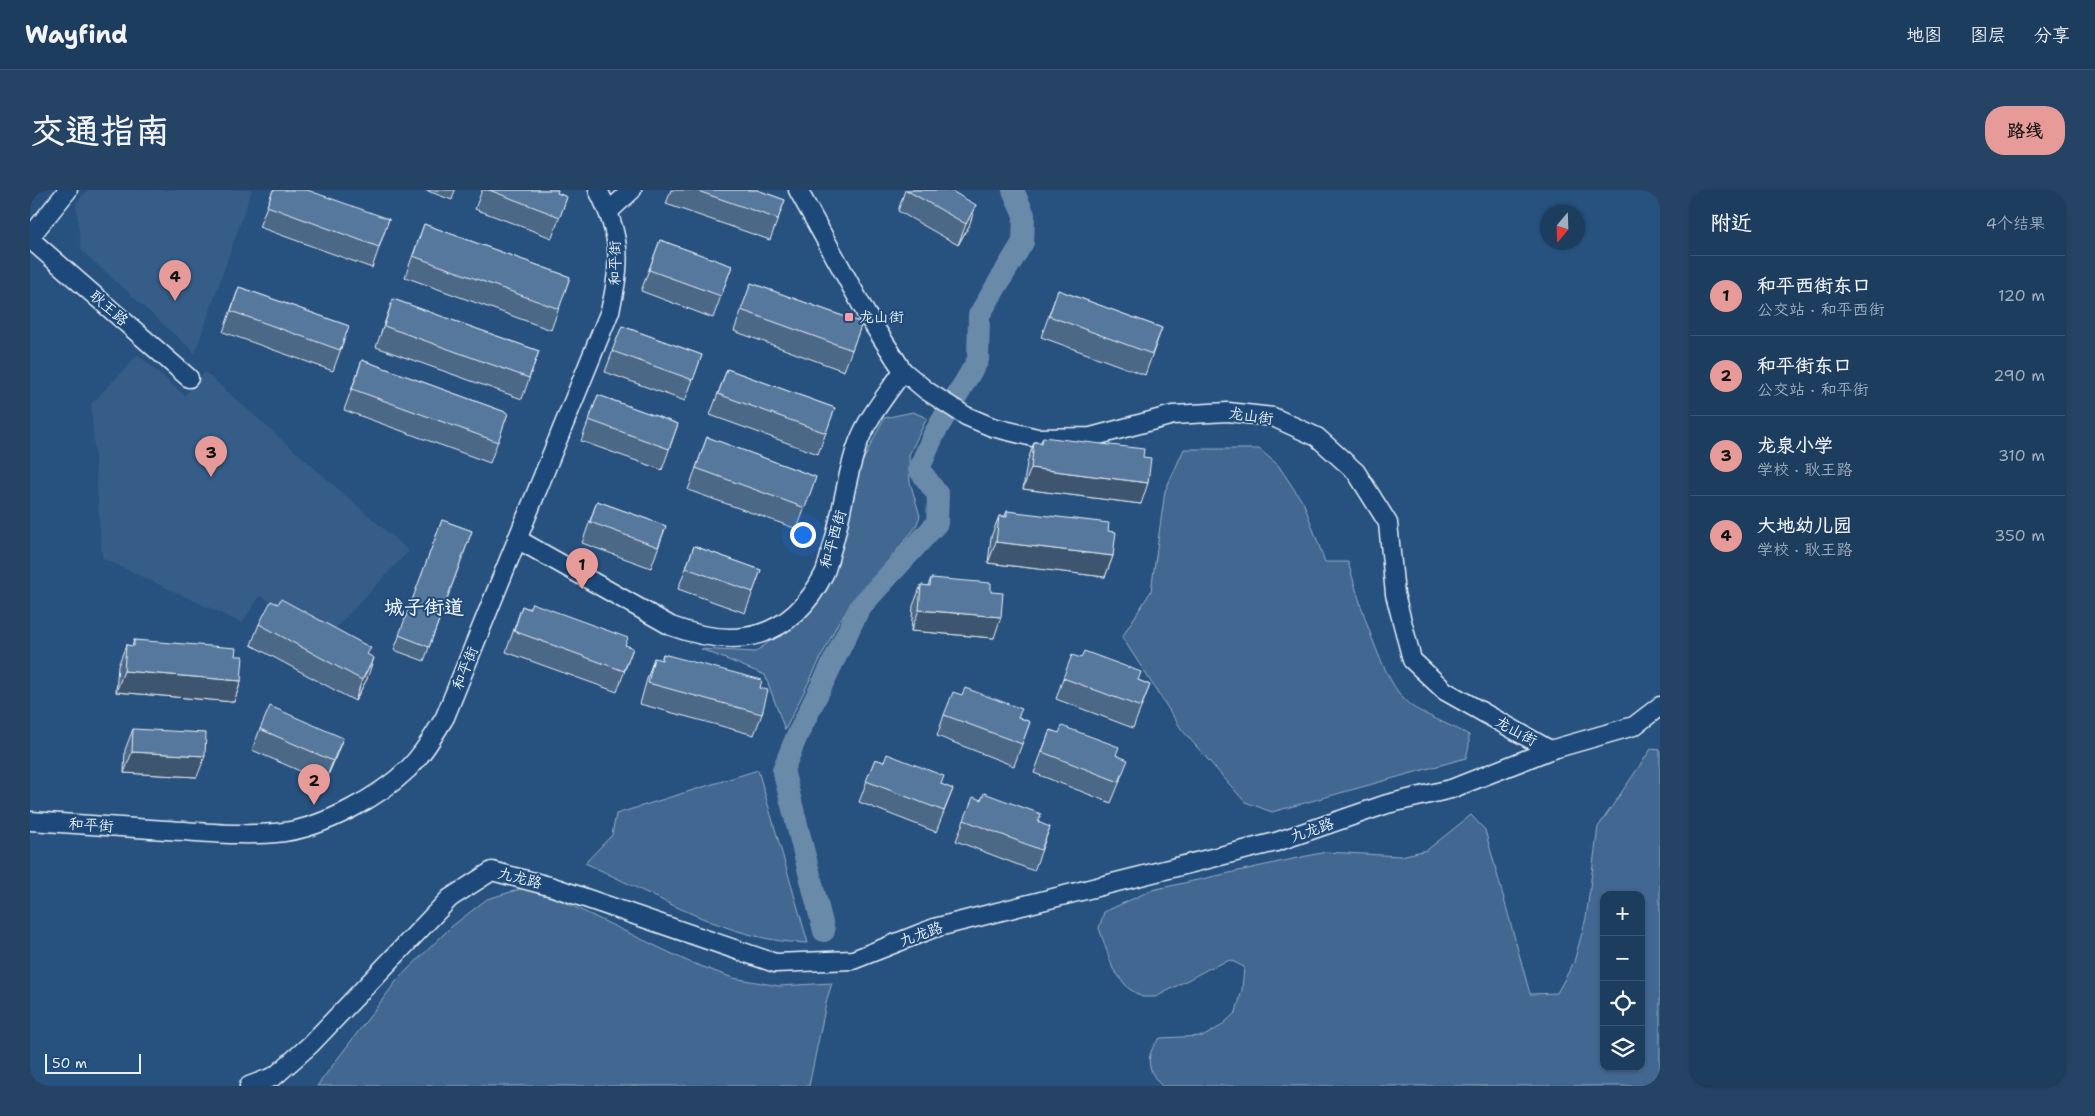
<!DOCTYPE html>
<html lang="zh">
<meta charset="utf-8">
<style>
:root{--surface:#1d3d5f;--page:#254465;--text:#f1f3f6;--muted:#a0aebd;--line:#3b5674;--accent:#e69b98}
body{margin:0;font-family:"Shantell Sans","LXGW WenKai TC",sans-serif;background:var(--page);color:var(--text)}
.controls{position:absolute;right:15px;bottom:15px;display:grid;overflow:hidden;border-radius:10px;box-shadow:0 1px 4px #0004}
.controls button{width:45px;height:45px;display:grid;place-items:center;padding:0;border:0;border-bottom:1px solid var(--line);background:var(--surface);color:var(--text);font:25px sans-serif}
.compass{position:absolute;left:1510px;top:15px;width:45px;height:45px;border-radius:50%;background:var(--surface);box-shadow:0 1px 4px #0004;rotate:199deg}
.scale{position:absolute;left:15px;bottom:12px;width:96px;box-sizing:border-box;padding-left:5px;border:2px solid #e8f1f8;border-top:0;font-size:14px;line-height:18px;white-space:nowrap;color:#e8f1f8;-webkit-text-stroke:4px #1f4a7a;paint-order:stroke}
.you{position:absolute;left:772px;top:344px;width:18px;height:18px;margin:-12px;border:4px solid #fff;border-radius:50%;background:#1a73e8;box-shadow:0 0 0 8px #1a73e833}
.badge{display:grid;place-items:center;width:32px;height:32px;border-radius:50%;background:var(--accent);color:#111;font-size:16px;font-weight:700}
.pin{position:absolute;translate:-50% -41px;filter:drop-shadow(0 1px 2px #0008)}
.pin::after{content:'';position:absolute;top:26px;width:18px;height:15px;background:inherit;clip-path:polygon(0 0,100% 0,50% 100%)}
.list{margin:0;padding:0;list-style:none}
h2{display:flex;justify-content:space-between;align-items:center;height:65px;margin:0;padding:0 20px;font-size:21px}
h2 small{font-size:16px;font-weight:400;color:var(--muted)}
.list li{display:grid;grid-template-columns:32px 1fr auto;gap:15px;align-items:center;box-sizing:border-box;height:80px;padding:0 20px;border-top:1px solid var(--line)}
.list b{display:block;font-size:19px;white-space:nowrap}
.list p{margin:0;font-size:16px;white-space:nowrap;color:var(--muted)}
.list em{font-size:16px;font-style:normal;color:var(--muted)}
.icon{flex:none;width:28px;height:28px;fill:none;stroke:currentColor;stroke-width:2;stroke-linecap:round;stroke-linejoin:round}
.map{position:relative;flex:none;width:1630px;height:896px;overflow:hidden;border-radius:20px}
header{display:flex;align-items:center;gap:30px;box-sizing:border-box;height:70px;padding:0 25px;background:var(--surface);border-bottom:1px solid var(--line)}
header strong{font-size:24px}
nav{display:flex;gap:28px;margin-inline-start:auto;font-size:18px}
.intro{display:flex;align-items:center;justify-content:space-between;box-sizing:border-box;height:120px;padding:0 30px}
h1{margin:0;font-size:35px}
.button{padding:12px 22px;border-radius:20px;background:var(--accent);color:#111;font-size:18px;font-weight:700}
main{display:flex;gap:30px;padding:0 30px}
aside{flex:1;background:var(--surface);border-radius:20px;box-shadow:0 1px 4px #0004}
.map>svg:first-child{display:block}
</style>
<header>
<strong>Wayfind</strong>
<nav><a>地图</a><a>图层</a><a>分享</a></nav>
</header>
<div class="intro"><h1>交通指南</h1><a class="button">路线</a></div>
<main>
<div class="map">
<svg width="1630" height="896" viewBox="0 0 1630 896">
<rect width="100%" height="100%" fill="#27517f"/>
<filter id="ink" filterUnits="userSpaceOnUse"><feTurbulence type="fractalNoise" baseFrequency=".02" numOctaves="2"/><feDisplacementMap in="SourceGraphic" scale="10" xChannelSelector="R" yChannelSelector="G"/><feConvolveMatrix kernelMatrix="1 2 1 2 8 2 1 2 1" color-interpolation-filters="sRGB"/></filter>
<g filter="url(#ink)">
<g fill="#355d88">
<path d="M58,0H222L165,163L51,60L46,13Z"/>
<path d="M108,165L155,205L175,182L379,361L300,444L230,406L212,433L72,368L61,214Z"/>
</g>
<g fill="#436891" stroke="#96acc4" fill-rule="evenodd">
<path d="M883,222L897,228L879,265L880,292L890,326L886,337L809,431L755,540L735,485L671,459L725,462L761,436L802,389L814,346L825,287L854,228Z"/>
<path d="M1154,259H1229L1248,275L1274,314L1295,372H1318C1329,409 1351,492 1380,515C1394,525 1423,536 1439,545V556L1436,568L1242,622L1215,612L1152,540L1092,447L1121,401L1135,301Z"/>
<path d="M1621,559L1630,560V896H1132C1116,881 1115,863 1130,848L1174,846L1191,836L1206,822L1212,800L1214,777L1200,770L1180,778L1126,807H1112L1098,798L1083,779L1069,738L1074,722L1122,700L1272,667L1296,662L1371,666L1397,660L1441,625L1455,640L1500,804L1527,803L1544,772L1556,728L1568,637ZM1574,705H1611V877H1574Z"/>
<path d="M728,580L778,753C703,753 623,704 555,673L582,645L586,624Z"/>
<path d="M494,698L532,711L657,771L703,788L749,796L802,793L797,809L779,896H287L368,789L421,737L457,709Z"/>
</g>
<g fill="none" stroke-linecap="round" stroke-linejoin="round">
<path stroke="#6b8aaa" stroke-width="22" d="M794,741L753,580L766,548L830,417L907,333L908,305L889,279L904,244L948,170L949,125L993,52L994,25L983,0"/>
<g stroke="#e8f1f8" stroke-width="21">
<g id="secondary">
<path d="M768,0L837,125L873,181L897,201L936,226L962,237L1007,248L1061,247L1143,225L1198,222L1243,227L1287,247L1326,282L1358,333L1365,404L1382,470L1415,501L1520,560"/>
<path d="M579,21L602,0"/>
<path d="M0,47L38,0"/>
<path d="M0,49L159,188"/>
<path d="M487,349L641,436C706,460 761,450 794,384C798,376 799,367 802,358C812,326 815,291 826,259C835,230 856,206 873,181"/>
<path d="M0,631C45,634 91,637 136,640C175,642 215,647 254,642C294,637 349,607 378,579C393,564 404,545 415,527L580,121C592,73 591,45 568,0"/>
<path d="M219,896L245,886L280,855L420,708L462,681L523,697L745,773L823,770L904,738L1246,652L1357,614L1421,599L1520,560L1604,536L1630,516"/>
</g>
</g>
<use href="#secondary" stroke="#1f4a7a" stroke-width="18"/>
</g>
<g fill="#4b6787" stroke="#e8f1f8">
<path d="M243,0L359,29L342,78L229,37Z"/>
<path d="M395,0H425L422,10Z"/>
<path d="M452,0H528L527,3L537,7L522,48L445,19Z"/>
<path d="M641,0H727L755,10L740,50L636,14Z"/>
<path d="M875,0H920L939,36L928,55L868,21Z"/>
<path d="M394,34L540,87L521,140L375,87Z"/>
<path d="M630,50L702,76L683,128L611,101Z"/>
<path d="M721,93L832,133L814,181L704,141Z"/>
<path d="M209,97L319,136L303,181L193,142Z"/>
<path d="M1028,100L1132,138L1115,185L1011,147Z"/>
<path d="M363,109L509,161L492,209L346,157Z"/>
<path d="M592,136L672,165L655,211L575,182Z"/>
<path d="M332,170L478,223L460,273L314,220Z"/>
<path d="M697,179L805,218L788,264L680,225Z"/>
<path d="M568,205L648,234L632,280L551,251Z"/>
<path d="M677,247L786,287L767,339L658,300Z"/>
<path d="M1013,247L1111,314L993,299L997,273L1004,252H1011Z"/>
<path d="M567,311L636,336L621,378L552,353Z"/>
<path d="M977,321L1078,341L1083,366L1075,387L958,373L961,347L969,326H975Z"/>
<path d="M412,330L442,341L394,471L364,460Z"/>
<path d="M664,356L731,380L715,423L648,399Z"/>
<path d="M901,388L961,402L964,448L881,441L883,416L891,395L898,396Z"/>
<path d="M492,416L603,458L587,502L476,462Z"/>
<path d="M229,434L338,465L337,489L325,511L221,455Z"/>
<path d="M104,450L205,466L211,491L204,512L86,502L88,476L96,455L102,456Z"/>
<path d="M633,464L730,498L732,524L724,545L610,514L617,489L624,468L631,470Z"/>
<path d="M1033,488L1108,490L1120,495L1103,538L1026,509Z"/>
<path d="M914,525L989,527L1000,532L984,576L907,546Z"/>
<path d="M103,539L167,587L94,583L95,560Z"/>
<path d="M230,539L305,569L295,592L222,560Z"/>
<path d="M1020,540L1086,565L1090,591L1081,613L1004,583Z"/>
<path d="M845,569L923,599L906,642L829,612Z"/>
<path d="M934,630L1020,637L1004,681L926,651Z"/>
</g>
<g fill="#3d546e" stroke="#e8f1f8">
<path d="M946,15L939,36L928,55L936,34Z"/>
<path d="M1001,278L1118,293L1111,314L993,299Z"/>
<path d="M966,352L1083,366L1075,387L958,373Z"/>
<path d="M889,420L971,427L964,448L881,441Z"/>
<path d="M344,468L337,489L325,511L332,490Z"/>
<path d="M94,481L211,491L204,512L86,502Z"/>
<path d="M313,548L305,569L295,592L303,571Z"/>
<path d="M102,562L175,566L167,587L94,583Z"/>
</g>
<g fill="#57789d" stroke="#e8f1f8">
<path d="M243,0H277L359,29L349,57L237,16Z"/>
<path d="M459,0H528L527,3L537,7L530,27Z"/>
<path d="M665,0H727L755,10L748,29Z"/>
<path d="M876,0H920L946,15L936,34Z"/>
<path d="M394,34L540,87L529,119L383,66Z"/>
<path d="M630,50L702,76L691,106L619,80Z"/>
<path d="M721,93L832,133L822,160L711,120Z"/>
<path d="M209,97L319,136L310,160L201,121Z"/>
<path d="M1028,100L1132,138L1122,164L1019,126Z"/>
<path d="M363,109L509,161L499,188L354,136Z"/>
<path d="M592,136L672,165L663,190L582,161Z"/>
<path d="M332,170L478,223L468,252L322,199Z"/>
<path d="M697,179L805,218L796,243L688,204Z"/>
<path d="M568,205L648,234L639,259L559,230Z"/>
<path d="M677,247L786,287L775,318L666,278Z"/>
<path d="M1013,247L1114,259L1113,267L1121,268L1118,293L1001,278L1004,252L1012,253Z"/>
<path d="M567,311L636,336L628,357L560,332Z"/>
<path d="M977,321L1079,333L1078,341L1086,342L1083,366L966,352L969,326L977,327Z"/>
<path d="M412,330L442,341L399,457L369,445Z"/>
<path d="M664,356L731,380L723,402L656,378Z"/>
<path d="M901,388L961,393V402L973,403L971,427L889,420L891,395L900,396Z"/>
<path d="M251,409L341,458L337,464L344,468L332,490L229,434L241,411L248,414Z"/>
<path d="M502,413L598,448L595,455L603,458L594,481L484,441L492,416L499,419Z"/>
<path d="M104,450L206,458L205,466H213L211,491L94,481L96,455L104,456Z"/>
<path d="M1054,461L1111,482L1108,490L1120,495L1111,517L1033,488L1042,465L1051,468Z"/>
<path d="M633,464L732,490L730,498L738,500L732,524L618,493L624,468L632,470Z"/>
<path d="M935,498L992,519L988,527L1000,532L992,554L914,525L923,502L932,505Z"/>
<path d="M240,516L313,548L303,571L230,539Z"/>
<path d="M1032,536L1089,557L1086,565L1098,570L1089,592L1012,562L1020,540L1029,543Z"/>
<path d="M103,539L176,543L175,566L102,562Z"/>
<path d="M857,564L914,586L911,594L923,599L914,621L836,591L845,569L854,572Z"/>
<path d="M954,603L1011,624L1008,632L1020,637L1011,660L934,630L943,607L951,610Z"/>
</g>
</g>
<rect fill="#ff9aa2" stroke="#1f4a7a" stroke-width="2" x="814" y="122" width="10" height="10" rx="2.5"/>
<g text-anchor="middle" dominant-baseline="central" stroke-width="4" stroke-linejoin="round" paint-order="stroke">
<g font-size="15" fill="#e8f1f8" stroke="#1f4a7a">
<text transform="translate(585 73) rotate(-90)">和平街</text>
<text transform="translate(79 118) rotate(41)">耿王路</text>
<text transform="translate(1221 226) rotate(8)">龙山街</text>
<text transform="translate(803 349) rotate(-74)">和平西街</text>
<text transform="translate(435 478) rotate(-68)">和平街</text>
<text transform="translate(1486 541) rotate(29)">龙山街</text>
<text transform="translate(61 635) rotate(4)">和平街</text>
<text transform="translate(1282 640) rotate(-19)">九龙路</text>
<text transform="translate(490 688) rotate(14)">九龙路</text>
<text transform="translate(891 744) rotate(-20)">九龙路</text>
</g>
<g font-size="15" fill="#e8f1f8" stroke="#1f4a7a" text-anchor="start">
<text x="829" y="127">龙山街</text>
</g>
<g font-size="20" font-weight="bold" fill="#e8f1f8" stroke="#1f4a7a">
<text x="394" y="417">城子街道</text>
</g>
</g>
</svg>
<div class="controls">
<button>+</button>
<button>−</button>
<button><svg class="icon" aria-label="locate" viewBox="0 0 24 24"><circle cx="12" cy="12" r="6"/><path d="M12 2v4M12 18v4M2 12h4M18 12h4"/></svg></button>
<button><svg class="icon" aria-label="layers" viewBox="0 0 24 24"><path d="M12 4l9 5-9 5-9-5zM3 14l9 5 9-5"/></svg></button>
</div>
<svg class="compass" viewBox="-18 -18 36 36"><path d="M0-13l5 13h-10z" fill="#e53935"/><path d="M0 13l5-13h-10z" fill="#a0aebd"/></svg>
<div class="scale">50 m</div>
<div class="you"></div>
<div class="pin badge" style="left:552px;top:399px">1</div>
<div class="pin badge" style="left:284px;top:615px">2</div>
<div class="pin badge" style="left:181px;top:287px">3</div>
<div class="pin badge" style="left:145px;top:111px">4</div>
</div>
<aside>
<h2>附近<small>4个结果</small></h2>
<ul class="list">
<li><span class="badge">1</span><div><b>和平西街东口</b><p>公交站 · 和平西街</p></div><em>120 m</em></li>
<li><span class="badge">2</span><div><b>和平街东口</b><p>公交站 · 和平街</p></div><em>290 m</em></li>
<li><span class="badge">3</span><div><b>龙泉小学</b><p>学校 · 耿王路</p></div><em>310 m</em></li>
<li><span class="badge">4</span><div><b>大地幼儿园</b><p>学校 · 耿王路</p></div><em>350 m</em></li>
</ul>
</aside>
</main>
